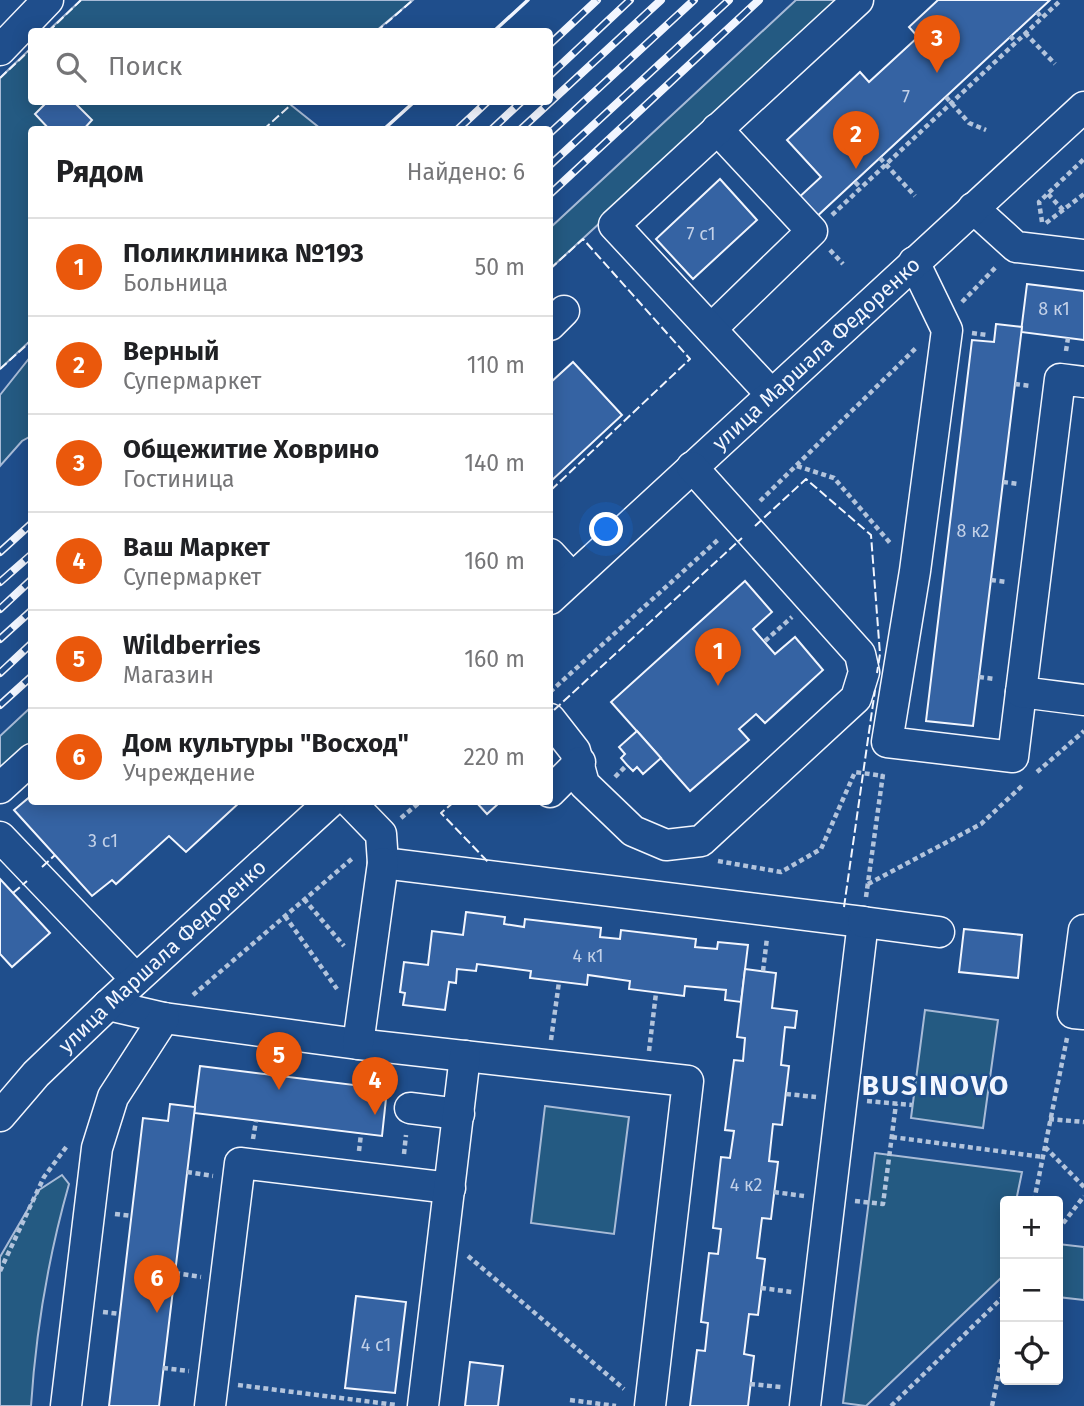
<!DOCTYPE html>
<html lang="ru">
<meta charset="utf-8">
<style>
:root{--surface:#fff;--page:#f6f6f6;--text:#202124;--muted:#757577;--line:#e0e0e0;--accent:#ea580c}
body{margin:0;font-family:"Fira Sans",sans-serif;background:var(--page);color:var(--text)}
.controls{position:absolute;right:21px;bottom:21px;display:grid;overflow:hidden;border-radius:7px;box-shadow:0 4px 18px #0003}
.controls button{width:63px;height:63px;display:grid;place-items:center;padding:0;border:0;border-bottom:2px solid var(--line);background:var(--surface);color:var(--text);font:35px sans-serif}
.you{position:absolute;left:607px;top:530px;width:24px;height:24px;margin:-18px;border:5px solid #fff;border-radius:50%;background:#1a73e8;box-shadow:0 0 0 10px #1a73e833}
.badge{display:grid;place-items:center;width:46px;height:46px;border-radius:50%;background:var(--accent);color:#fff;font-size:23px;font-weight:700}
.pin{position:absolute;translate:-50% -58px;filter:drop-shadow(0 2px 4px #0008)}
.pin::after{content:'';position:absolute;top:37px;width:24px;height:21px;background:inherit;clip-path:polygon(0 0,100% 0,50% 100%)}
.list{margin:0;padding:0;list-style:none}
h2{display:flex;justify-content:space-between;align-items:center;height:91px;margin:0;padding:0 28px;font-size:30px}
h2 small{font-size:23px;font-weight:400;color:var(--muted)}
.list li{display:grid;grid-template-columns:46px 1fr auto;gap:21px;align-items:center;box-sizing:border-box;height:98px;padding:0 28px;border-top:2px solid var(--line)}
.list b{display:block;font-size:26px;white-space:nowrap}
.list p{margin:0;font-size:23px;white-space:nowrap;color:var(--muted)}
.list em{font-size:23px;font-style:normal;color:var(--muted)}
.icon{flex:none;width:38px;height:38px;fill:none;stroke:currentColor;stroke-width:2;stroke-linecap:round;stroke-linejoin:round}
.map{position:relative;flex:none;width:1084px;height:1406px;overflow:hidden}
.search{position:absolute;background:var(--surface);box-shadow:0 4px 18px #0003;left:28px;top:28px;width:525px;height:77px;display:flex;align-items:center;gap:18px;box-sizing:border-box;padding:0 24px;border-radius:7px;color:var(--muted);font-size:26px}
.panel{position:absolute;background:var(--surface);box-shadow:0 4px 18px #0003;left:28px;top:126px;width:525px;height:679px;border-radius:7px}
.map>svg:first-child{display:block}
</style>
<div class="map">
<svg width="1084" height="1406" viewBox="0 0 1084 1406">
<rect width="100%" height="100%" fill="#1f4e8c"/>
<g fill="#245a82" stroke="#a8bbd7" stroke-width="2">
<path d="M81,0H413L376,31H48Z"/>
<path d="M796,0H841L550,269V228Z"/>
<path d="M31,48L32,102H294L291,105L321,129L32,130L31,340L0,369V78Z"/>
<path d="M31,356V436L22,441L0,466V395Z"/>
<path d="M31,707V749L0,779V736Z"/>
<path d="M925,1010L998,1020L983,1128L911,1118Z"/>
<path d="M545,1106L629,1117L614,1234L531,1223Z"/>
<path d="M875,1153L1022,1172L1016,1201H1005V1257L1002,1277L866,1406L843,1403Z"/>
<path d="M62,1175L69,1184C48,1258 36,1329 31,1406H0V1257L39,1190Z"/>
<path d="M1058,1244L1084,1247V1300L1058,1297Z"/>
</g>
<g fill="#3563a3" stroke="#f2f6ff" stroke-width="2">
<path d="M938,0H1050L813,220L795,201L821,177L787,140L860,72L869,82L918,37L909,27Z"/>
<path d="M47,102H74L92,120L83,130H50L35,114Z"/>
<path d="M720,179L757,220L693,279L656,239Z"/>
<path d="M1027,284L1084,291V340L1021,332Z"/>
<path d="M996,324L1022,327L973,726L926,721L972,340L994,342Z"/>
<path d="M573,362L622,415L550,482V383Z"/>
<path d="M745,581L772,612L753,629L775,654L795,637L823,670L765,723L756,714L739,729L749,740L690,791L611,702Z"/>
<path d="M637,731L661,758L643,774L637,767L633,771L627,765L621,758L625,754L619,747Z"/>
<path d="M32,795V802H240L186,852L169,836L116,884L112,880L92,896L14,810Z"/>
<path d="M476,802H497L499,803L487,814Z"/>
<path d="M0,879L50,933L12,967L0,954Z"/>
<path d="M466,912L505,917L504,924L524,927L525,919L601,928L600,937L620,939L621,930L696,939L695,947L717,949L718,942L748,945L741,1002L725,1000L726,990L685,986L684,996L629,989L630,981L588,975L587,985L530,978L531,971L477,964L476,971L457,969L456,983L449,982L445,1010L403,1005L405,993L400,992L404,962L428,965L432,931L463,935Z"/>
<path d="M964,929L1022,935L1018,978L959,972Z"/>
<path d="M745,969L776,973L772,1008L797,1011L795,1028L785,1027L781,1065L789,1066L782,1125L773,1124L769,1161L778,1162L771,1219L762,1218L757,1258L765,1259L758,1315L749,1314L744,1354L754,1356L748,1406H690L697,1350L705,1351L708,1323L701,1322L709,1253L718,1254L721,1229L713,1228L721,1157L730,1158L734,1131L725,1130L734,1060L743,1061L745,1038L737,1037Z"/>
<path d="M200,1066L387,1089L382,1136L194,1113Z"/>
<path d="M170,1104L195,1107L159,1406H109L143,1118L168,1121Z"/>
<path d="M356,1296L406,1302L395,1393L345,1388Z"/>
<path d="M470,1362L503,1366L498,1406H465Z"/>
</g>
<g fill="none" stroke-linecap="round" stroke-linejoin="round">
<g stroke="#f2f6ff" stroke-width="33">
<g id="minor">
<path d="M0,50L48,0"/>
<path d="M973,208L1016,247L1084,255"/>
<path d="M914,262L947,330L915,571L887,742L1013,757L1021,692"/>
<path d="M550,325L564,311"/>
<path d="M711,329L812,231L717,129"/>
<path d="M1084,382L1060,379L1021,692L1084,700"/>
<path d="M771,394L614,225L858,0"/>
<path d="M550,554L572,578"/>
<path id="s1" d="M550,599L1084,107"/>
<path d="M550,719L575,751L584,784L633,831L666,845L701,841L856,698L864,672L860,654L692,467"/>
<path d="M0,788L32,759"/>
<path d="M550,792L580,762"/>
<path d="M350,802L381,834L383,863L863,922L805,1406"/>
<path d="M0,837L136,979"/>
<path d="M863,922L939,932"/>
<path d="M1084,930L1073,1013L1084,1014"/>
<path d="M108,1005L164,1018L358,1044L688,1081L650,1406"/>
<path d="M358,1044L383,863"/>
<path d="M410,1108L459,1114"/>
<path id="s2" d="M0,1116L36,1074L108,1005L330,802"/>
<path d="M66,1406L97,1148L113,1097L164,1018"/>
<path d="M210,1406L240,1163L450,1188"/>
<path d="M423,1406L465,1056"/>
</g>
</g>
<g stroke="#b3c4dc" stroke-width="4.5" stroke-dasharray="5 3.5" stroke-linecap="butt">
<path d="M1037,12L1042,18"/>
<path d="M1025,33L1055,64"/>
<path d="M1010,36L1016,42"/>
<path d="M946,97L969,123L986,130"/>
<path d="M880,158L915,196"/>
<path d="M855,182L861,188"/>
<path d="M1048,194L1063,210"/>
<path d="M832,215L1061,0"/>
<path d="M1042,222L1039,202L1084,159"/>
<path d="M1046,223L1084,194"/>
<path d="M830,250L843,264"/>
<path d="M962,302L997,266"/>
<path d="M972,333L987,335"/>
<path d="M1066,351L1068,338"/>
<path d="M1015,384L1031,386"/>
<path d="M797,466L834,478L891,544"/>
<path d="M1003,482L1019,484"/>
<path d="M760,501L916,348"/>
<path d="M991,580L1007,582"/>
<path d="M765,641L792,617"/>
<path d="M979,677L995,679"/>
<path d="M550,692L720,538"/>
<path d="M1037,772L1084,731"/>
<path d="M615,777L627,765"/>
<path d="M401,818L420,802"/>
<path d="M718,861L781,872L821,849L855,772L883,776"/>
<path d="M868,884L981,824L1023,785"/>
<path d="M866,897L883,774"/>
<path d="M304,899L344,946"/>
<path d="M285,916L337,989"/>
<path d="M763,971L767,938"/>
<path d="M193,995L354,857"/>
<path d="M551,1040L559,982"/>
<path d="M649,1051L656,993"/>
<path d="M786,1094L816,1097"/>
<path d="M867,1101L912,1105"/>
<path d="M1049,1119L1084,1122"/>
<path d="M892,1137L1043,1157"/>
<path d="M253,1139L256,1121"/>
<path d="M1045,1147L1084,1187"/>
<path d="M359,1151L361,1134"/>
<path d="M404,1154L406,1135"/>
<path d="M187,1172L213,1176"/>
<path d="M774,1192L804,1196"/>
<path d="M855,1201L883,1204L896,1104"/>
<path d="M1034,1201L1067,1038"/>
<path d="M115,1214L132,1216"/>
<path d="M1058,1230L1084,1196"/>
<path d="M468,1256L624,1389"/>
<path d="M0,1271L44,1177L67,1146"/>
<path d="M175,1273L201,1277"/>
<path d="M761,1288L792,1292"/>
<path d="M103,1312L120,1314"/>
<path d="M163,1368L189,1371"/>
<path d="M750,1384L781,1387"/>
<path d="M238,1385L396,1405"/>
<path d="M570,1400L616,1406"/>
<path d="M891,1406L1005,1295"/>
<path d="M992,1406L1005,1344"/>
</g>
<use href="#minor" stroke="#1f4e8c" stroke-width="30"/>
<g stroke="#f2f6ff" stroke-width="8">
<g id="rail">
<path d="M550,44L597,0"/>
<path d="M550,75L630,0"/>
<path d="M457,130L487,102"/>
<path d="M491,130L521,102"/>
<path d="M520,130L661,0"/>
<path d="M550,133L694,0"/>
<path d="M550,165L729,0"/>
<path d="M550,194L759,0"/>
<path d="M0,552L32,523"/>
<path d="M0,582L32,554"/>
<path d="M0,609L32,579"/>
<path d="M0,639L32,610"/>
<path d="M0,673L32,643"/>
<path d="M0,705L32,676"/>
</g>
</g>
<use href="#rail" stroke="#1f4e8c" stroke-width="5" stroke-dasharray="16" stroke-linecap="butt"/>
<g stroke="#f2f6ff" stroke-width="2" stroke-dasharray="9 3.5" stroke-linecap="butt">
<path d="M48,32L81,0"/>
<path d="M376,32L413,0"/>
<path d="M0,78L32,48"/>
<path d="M263,130L294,102"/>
<path d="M550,269L583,239L690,359L550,491"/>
<path d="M0,369L32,340"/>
<path d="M755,526L806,479L871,535L880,654L877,673"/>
<path d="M554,710L742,538"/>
<path d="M454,802L441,813L489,863"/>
<path d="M42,867L55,855"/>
<path d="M13,893L27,881"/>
<path d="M844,907L875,690"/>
</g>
<g stroke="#f2f6ff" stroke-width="3.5">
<path d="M493,32L528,0"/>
<path d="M383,130L414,102"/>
</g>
</g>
<g text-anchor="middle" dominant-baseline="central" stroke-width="5" stroke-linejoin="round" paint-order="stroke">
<g font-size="18" fill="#c3d1e8">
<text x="906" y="97">7</text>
<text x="701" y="234">7 с1</text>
<text x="1054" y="309">8 к1</text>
<text x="973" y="531">8 к2</text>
<text x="103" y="841">3 с1</text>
<text x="588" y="956">4 к1</text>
<text x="746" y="1185">4 к2</text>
<text x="376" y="1345">4 с1</text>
</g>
<g font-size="21" fill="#f2f6ff" stroke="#1f4e8c">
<text stroke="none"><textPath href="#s1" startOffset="362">улица Маршала Федоренко</textPath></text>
<text stroke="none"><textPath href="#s2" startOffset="228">улица Маршала Федоренко</textPath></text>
</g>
<g font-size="28" font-weight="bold" letter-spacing="2" fill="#f2f6ff" stroke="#1f4e8c">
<text x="936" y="1085">BUSINOVO</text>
</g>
</g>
</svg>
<div class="controls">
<button>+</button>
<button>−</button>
<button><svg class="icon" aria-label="locate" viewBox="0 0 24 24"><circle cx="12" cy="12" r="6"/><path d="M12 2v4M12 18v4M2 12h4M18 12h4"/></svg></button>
</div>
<div class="you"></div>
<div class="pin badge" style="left:718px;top:686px">1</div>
<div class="pin badge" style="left:856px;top:169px">2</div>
<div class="pin badge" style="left:937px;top:73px">3</div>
<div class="pin badge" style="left:375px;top:1115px">4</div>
<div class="pin badge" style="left:279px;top:1090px">5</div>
<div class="pin badge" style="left:157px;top:1313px">6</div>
<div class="search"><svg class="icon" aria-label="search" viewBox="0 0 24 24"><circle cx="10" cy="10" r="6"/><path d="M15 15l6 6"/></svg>Поиск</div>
<section class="panel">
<h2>Рядом<small>Найдено: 6</small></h2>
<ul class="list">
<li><span class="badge">1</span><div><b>Поликлиника №193</b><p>Больница</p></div><em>50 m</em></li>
<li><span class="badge">2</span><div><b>Верный</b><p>Супермаркет</p></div><em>110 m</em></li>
<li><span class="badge">3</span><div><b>Общежитие Ховрино</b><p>Гостиница</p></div><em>140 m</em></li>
<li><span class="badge">4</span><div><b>Ваш Маркет</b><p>Супермаркет</p></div><em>160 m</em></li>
<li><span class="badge">5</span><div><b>Wildberries</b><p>Магазин</p></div><em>160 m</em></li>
<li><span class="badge">6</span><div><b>Дом культуры &quot;Восход&quot;</b><p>Учреждение</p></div><em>220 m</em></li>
</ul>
</section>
</div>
